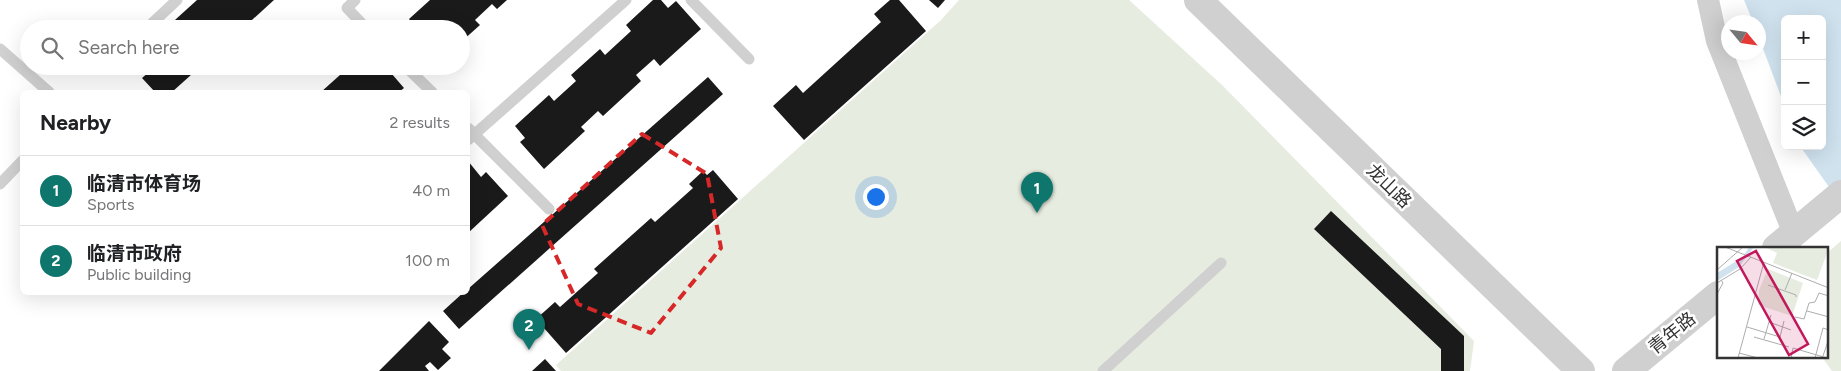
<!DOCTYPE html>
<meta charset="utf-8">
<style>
:root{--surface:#fff;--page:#f2f2f2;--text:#202124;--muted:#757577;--line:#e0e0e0;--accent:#0f766e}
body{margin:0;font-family:Figtree,"Noto Sans SC",sans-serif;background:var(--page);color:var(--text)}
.controls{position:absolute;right:15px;top:15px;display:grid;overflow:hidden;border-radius:8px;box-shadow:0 5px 20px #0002}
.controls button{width:45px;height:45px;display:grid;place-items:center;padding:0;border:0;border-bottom:1px solid var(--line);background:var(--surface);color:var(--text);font:25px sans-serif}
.compass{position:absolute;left:1721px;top:15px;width:45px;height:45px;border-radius:50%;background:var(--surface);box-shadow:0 5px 20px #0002;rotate:119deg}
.you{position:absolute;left:875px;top:196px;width:18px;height:18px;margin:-12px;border:4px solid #fff;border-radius:50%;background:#1a73e8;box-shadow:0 0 0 8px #1a73e833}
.badge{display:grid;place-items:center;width:32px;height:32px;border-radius:50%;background:var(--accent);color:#fff;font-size:16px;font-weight:700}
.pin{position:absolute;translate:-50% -41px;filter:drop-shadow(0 1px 2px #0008)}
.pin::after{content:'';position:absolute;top:26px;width:18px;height:15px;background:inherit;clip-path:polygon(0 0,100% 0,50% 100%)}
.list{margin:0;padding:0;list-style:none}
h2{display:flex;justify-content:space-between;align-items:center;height:65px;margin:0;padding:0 20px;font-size:21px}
h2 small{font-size:16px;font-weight:400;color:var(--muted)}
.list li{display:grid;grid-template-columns:32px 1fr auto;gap:15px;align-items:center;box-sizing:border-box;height:70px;padding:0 20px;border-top:1px solid var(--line)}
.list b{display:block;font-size:19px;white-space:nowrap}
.list p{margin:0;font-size:16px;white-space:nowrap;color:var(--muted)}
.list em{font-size:16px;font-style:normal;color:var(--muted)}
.icon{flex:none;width:28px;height:28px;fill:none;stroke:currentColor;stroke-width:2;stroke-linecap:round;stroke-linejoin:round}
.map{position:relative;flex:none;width:1841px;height:371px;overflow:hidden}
.search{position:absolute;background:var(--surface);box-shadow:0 5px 20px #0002;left:20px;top:20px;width:450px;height:55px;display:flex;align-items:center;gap:12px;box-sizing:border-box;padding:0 18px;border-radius:28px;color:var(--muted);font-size:19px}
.panel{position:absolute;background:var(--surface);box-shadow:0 5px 20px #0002;left:20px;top:90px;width:450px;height:205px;border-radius:8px}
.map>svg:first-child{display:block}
</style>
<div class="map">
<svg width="1841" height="371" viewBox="0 0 1841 371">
<rect width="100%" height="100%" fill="#fff"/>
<g fill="#e6ecdf">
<path d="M959,0H1129L1222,85L1474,341L1470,371H561L556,365L941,20Z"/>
<path d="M1841,241V371H1832L1822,357H1827V253Z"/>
</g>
<path fill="#cfe2ee" d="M1744,0H1841V204L1800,146H1822V19H1785V107L1759,38L1758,22H1753Z"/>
<g fill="#1a1a1a">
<path d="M197,0H274L242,29H165Z"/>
<path d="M430,0H507L497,9L492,4L475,20L480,25L461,42V29H417L409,19Z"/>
<path d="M653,0H661L668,8L676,1L701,29L660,66L654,59L636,75L641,81L603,116L598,111L581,127L585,131L544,169L520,142L525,138L515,126L549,95L554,101L576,81L571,75L600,49L605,55L631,31L626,25Z"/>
<path d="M890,0H899L926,31L804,140L773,106L796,85L803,93L881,22L874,14Z"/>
<path d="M929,0H945L938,8Z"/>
<path d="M143,66H201L172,92H155L142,78L149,72Z"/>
<path d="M350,66H376L379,70L385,66L404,88L399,92H321Z"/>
<path d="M708,77L723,94L459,329L443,311L464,292H468V289Z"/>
<path d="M468,161L481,177L486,172L508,196L468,233Z"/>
<path d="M713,170L738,199L566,353L536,319L555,302L560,307L598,273L594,269L651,218L655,222L693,188L689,184L703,171L707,175Z"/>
<path d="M1331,211L1464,336V371H1441V349L1314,229Z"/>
<path d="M429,321L449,342L442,349L451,358L438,370L430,362L425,366L429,371H379Z"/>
<path d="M545,359L556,371H532Z"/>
</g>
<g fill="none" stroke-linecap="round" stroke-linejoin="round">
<g stroke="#d0d0d0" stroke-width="11">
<path d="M355,0L347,8L367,29"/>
<path d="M691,0L749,59"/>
<path d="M146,29L177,0"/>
<path d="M0,49L49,92"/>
<path d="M405,66L432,92"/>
<path d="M468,128L549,209"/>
<path d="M468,140L626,0"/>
<path d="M0,184L22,161"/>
<path d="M1103,371L1221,263"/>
</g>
<path stroke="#d0d0d0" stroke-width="22" d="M1708,0L1717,41L1794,234"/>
<g stroke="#d0d0d0" stroke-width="28">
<path d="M1198,0L1581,371"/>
<path d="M1776,248L1841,194"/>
<path d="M1626,371L1718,295"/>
</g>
</g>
<path fill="none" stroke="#d62828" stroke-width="4" stroke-dasharray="10 6" stroke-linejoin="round" d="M642,134L707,174L721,248L651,333L578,304L542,225Z"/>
<g text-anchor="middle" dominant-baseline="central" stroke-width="5" stroke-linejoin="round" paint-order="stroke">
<g font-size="18" fill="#333" stroke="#fff">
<text transform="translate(1389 186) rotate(44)">龙山路</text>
<text transform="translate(1672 333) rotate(-39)">青年路</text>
</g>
</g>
<g transform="translate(1717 247)">
<rect width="111" height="111" fill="#fff"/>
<path d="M48,0H111L112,1L100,33L56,16L60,6ZM51,22L86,36L75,69L41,58L42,43Z" fill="#e6ecdf"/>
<path d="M32,0H37L22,20L0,34V26L26,10Z" fill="#cfe2ee"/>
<path fill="none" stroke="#adadad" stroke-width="1" d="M8,0L112,41M0,23L26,0M0,36L23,22L34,10M51,38L79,48V50M68,43L75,26M0,47L6,36L4,33M90,64L112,70M78,70L87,72L92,56L98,55L102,46L112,49M52,75L74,83M30,80L63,90L67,74M37,90L72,100M47,92L54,68M22,106L41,111M106,109L112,91M21,111L47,15M74,111L76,101L110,111M98,111L106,81L112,83"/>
<path fill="#c2185b" fill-opacity="0.15" stroke="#c2185b" stroke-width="2.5" d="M39,4L91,97L72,108L20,14Z"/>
<rect width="111" height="111" fill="none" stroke="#333" stroke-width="2.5"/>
</g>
</svg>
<div class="controls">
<button>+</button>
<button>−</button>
<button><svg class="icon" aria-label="layers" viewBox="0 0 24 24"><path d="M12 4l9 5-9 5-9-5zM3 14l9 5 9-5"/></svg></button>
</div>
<svg class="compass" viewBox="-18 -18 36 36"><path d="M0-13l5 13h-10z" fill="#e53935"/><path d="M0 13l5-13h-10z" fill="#757577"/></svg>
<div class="you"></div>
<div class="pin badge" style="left:1037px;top:213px">1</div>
<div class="pin badge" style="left:529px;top:350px">2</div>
<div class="search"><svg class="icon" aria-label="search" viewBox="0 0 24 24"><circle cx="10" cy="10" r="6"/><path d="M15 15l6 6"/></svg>Search here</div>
<section class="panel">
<h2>Nearby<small>2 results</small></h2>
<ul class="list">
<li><span class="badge">1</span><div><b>临清市体育场</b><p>Sports</p></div><em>40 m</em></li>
<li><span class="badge">2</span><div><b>临清市政府</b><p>Public building</p></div><em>100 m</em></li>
</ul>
</section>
</div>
